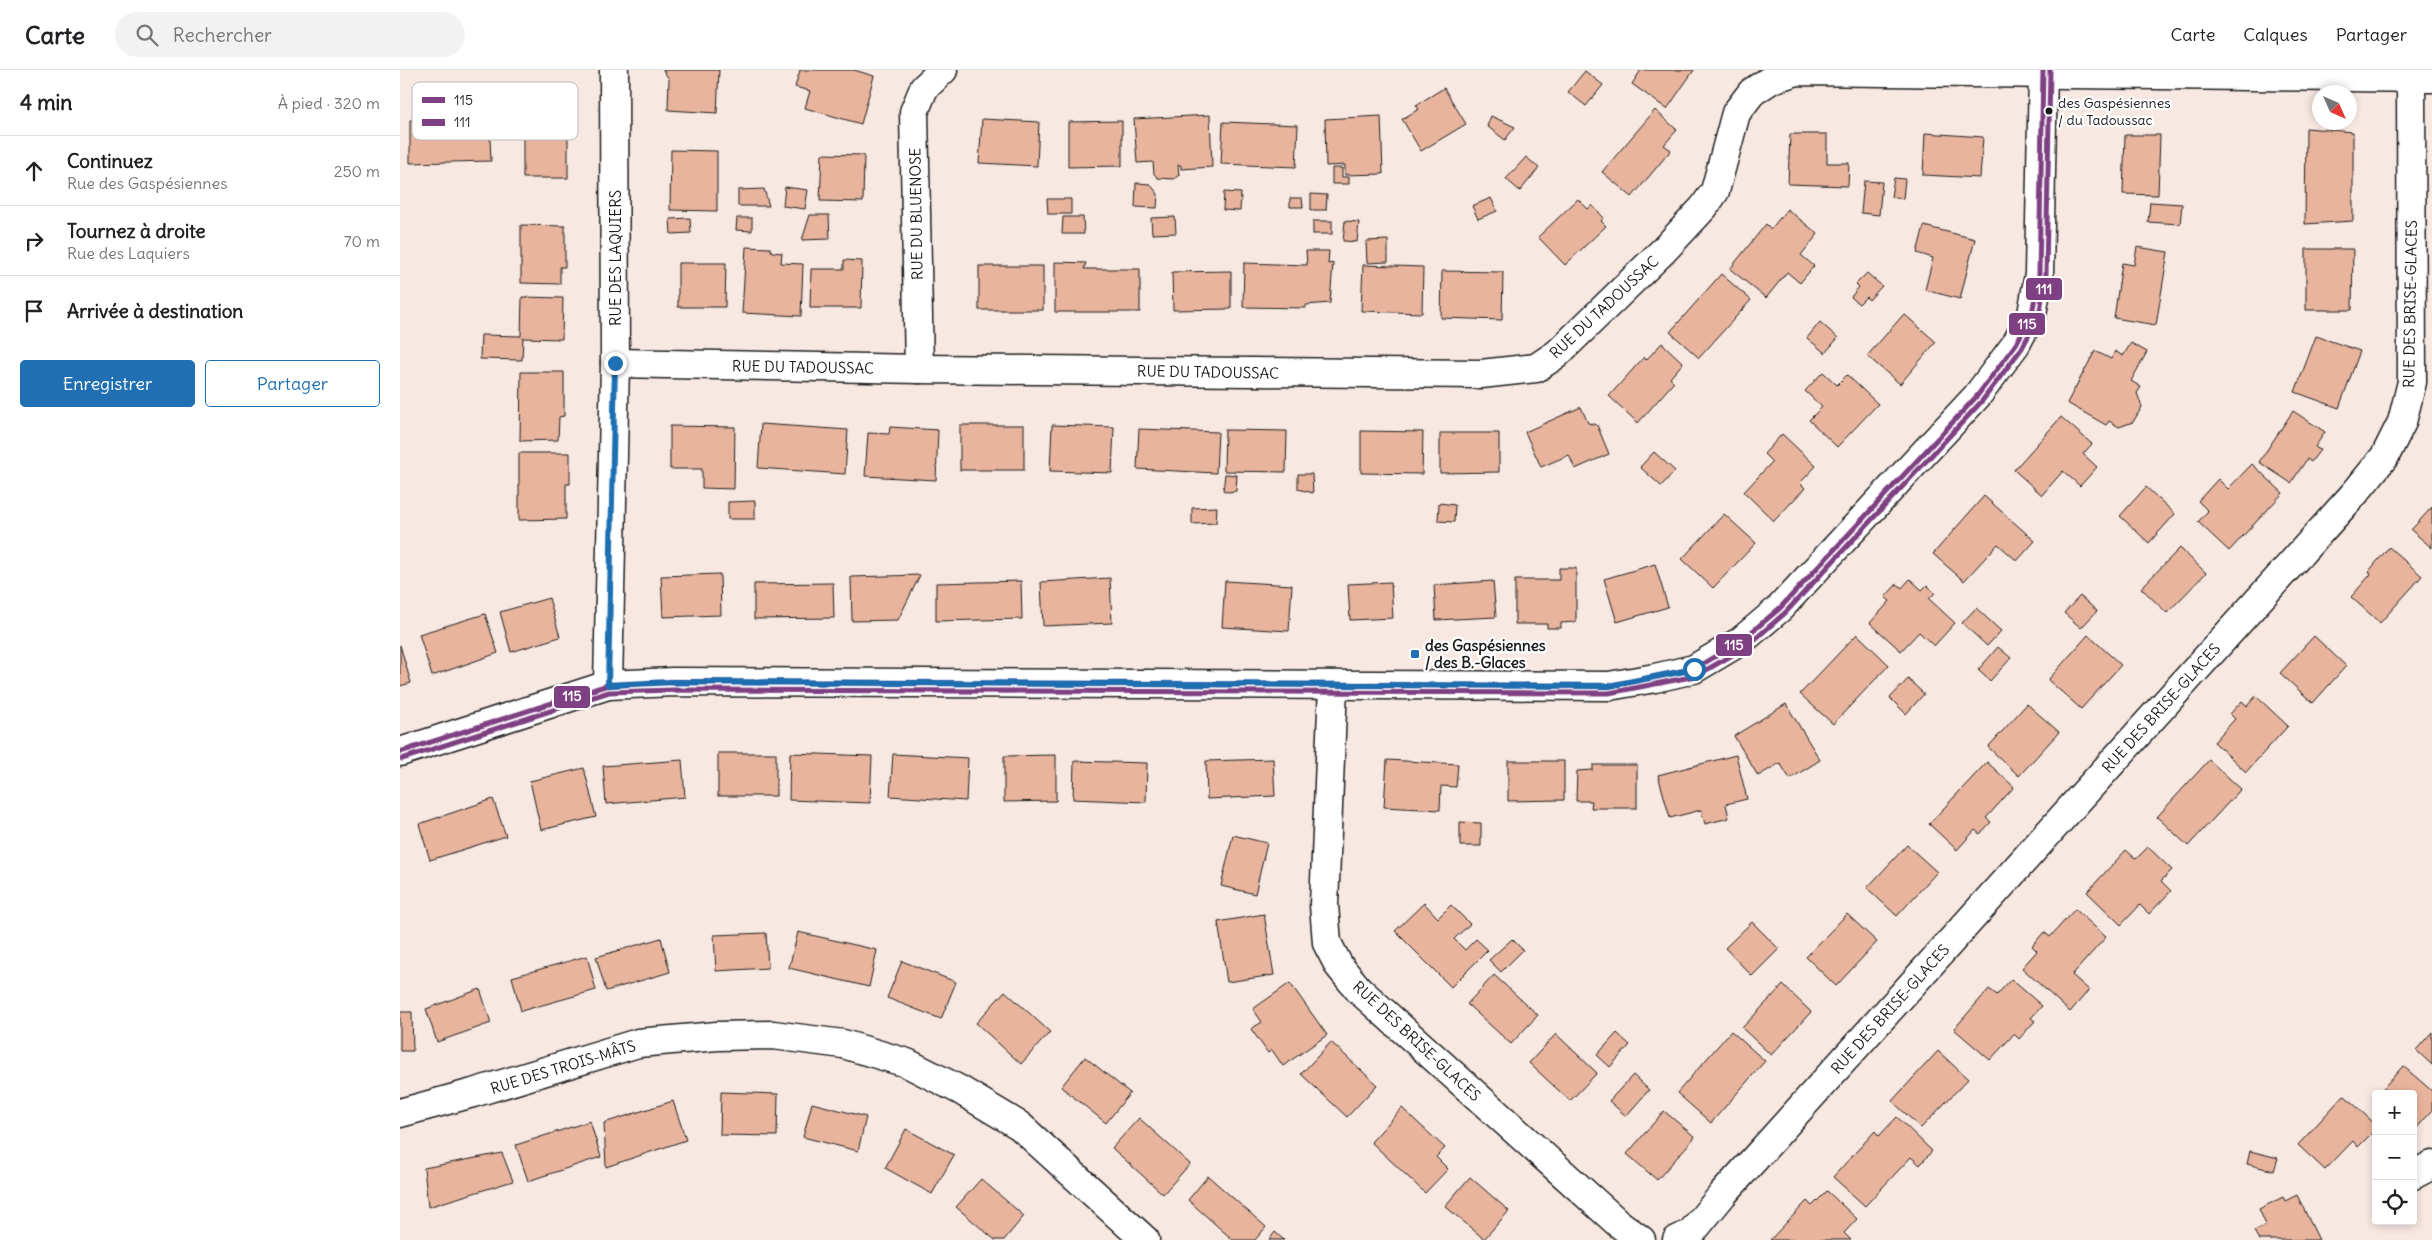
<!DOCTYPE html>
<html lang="fr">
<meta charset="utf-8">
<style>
:root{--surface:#fff;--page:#f2f2f2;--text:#202124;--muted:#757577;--line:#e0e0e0;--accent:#1f6fb2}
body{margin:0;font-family:Delius,sans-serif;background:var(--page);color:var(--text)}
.controls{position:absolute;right:15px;bottom:15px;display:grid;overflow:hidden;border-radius:5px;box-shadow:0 2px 8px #0003}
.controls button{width:45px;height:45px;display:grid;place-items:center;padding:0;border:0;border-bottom:1px solid var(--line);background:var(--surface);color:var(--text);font:25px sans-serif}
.compass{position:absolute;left:1912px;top:15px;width:45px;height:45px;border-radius:50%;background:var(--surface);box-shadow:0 2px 8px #0003;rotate:135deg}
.stop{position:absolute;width:15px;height:15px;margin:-11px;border:4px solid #1f6fb2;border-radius:50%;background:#fff}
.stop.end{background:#1f6fb2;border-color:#fff;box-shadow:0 1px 5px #0008}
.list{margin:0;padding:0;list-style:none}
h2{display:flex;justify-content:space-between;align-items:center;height:65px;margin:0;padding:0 20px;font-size:21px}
h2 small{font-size:16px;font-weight:400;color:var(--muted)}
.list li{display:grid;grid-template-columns:32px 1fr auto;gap:15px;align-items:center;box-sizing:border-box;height:70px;padding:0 20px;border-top:1px solid var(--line)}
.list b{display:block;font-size:19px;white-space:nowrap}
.list p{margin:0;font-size:16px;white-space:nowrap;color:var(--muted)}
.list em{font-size:16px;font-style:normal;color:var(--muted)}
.actions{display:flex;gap:10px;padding:15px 20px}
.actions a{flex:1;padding:11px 0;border:1px solid var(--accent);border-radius:5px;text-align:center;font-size:18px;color:var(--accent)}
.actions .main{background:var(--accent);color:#fff}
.icon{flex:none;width:28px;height:28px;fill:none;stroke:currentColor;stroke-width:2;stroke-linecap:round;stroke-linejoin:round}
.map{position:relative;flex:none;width:2032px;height:1170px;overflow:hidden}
header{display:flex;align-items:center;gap:30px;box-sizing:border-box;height:70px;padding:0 25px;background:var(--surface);border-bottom:1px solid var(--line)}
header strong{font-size:24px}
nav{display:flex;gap:28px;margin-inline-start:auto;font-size:18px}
.search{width:350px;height:45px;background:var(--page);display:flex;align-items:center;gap:12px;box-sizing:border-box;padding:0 18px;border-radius:28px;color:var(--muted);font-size:19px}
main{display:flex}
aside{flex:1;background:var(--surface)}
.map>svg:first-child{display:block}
</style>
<header>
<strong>Carte</strong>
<div class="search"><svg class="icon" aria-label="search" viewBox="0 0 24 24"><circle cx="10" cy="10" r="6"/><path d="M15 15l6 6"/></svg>Rechercher</div>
<nav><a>Carte</a><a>Calques</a><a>Partager</a></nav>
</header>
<main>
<aside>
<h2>4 min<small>À pied · 320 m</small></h2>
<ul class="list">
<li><svg class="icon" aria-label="ahead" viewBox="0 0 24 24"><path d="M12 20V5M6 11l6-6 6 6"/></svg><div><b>Continuez</b><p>Rue des Gaspésiennes</p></div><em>250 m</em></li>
<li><svg class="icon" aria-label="right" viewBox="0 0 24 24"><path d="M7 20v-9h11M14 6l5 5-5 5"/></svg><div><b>Tournez à droite</b><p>Rue des Laquiers</p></div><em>70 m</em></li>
<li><svg class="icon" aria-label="arrive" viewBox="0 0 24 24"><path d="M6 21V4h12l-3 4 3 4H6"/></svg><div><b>Arrivée à destination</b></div></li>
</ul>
<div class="actions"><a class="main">Enregistrer</a><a>Partager</a></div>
</aside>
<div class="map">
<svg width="2032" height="1170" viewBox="0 0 2032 1170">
<rect width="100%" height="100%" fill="#f8e8e2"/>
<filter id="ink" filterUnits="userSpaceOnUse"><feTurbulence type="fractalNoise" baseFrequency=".02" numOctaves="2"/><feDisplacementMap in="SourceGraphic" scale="10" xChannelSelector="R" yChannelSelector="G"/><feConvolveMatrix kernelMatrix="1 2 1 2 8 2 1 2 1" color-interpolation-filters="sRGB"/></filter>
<g filter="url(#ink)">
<g fill="#e9b49d" stroke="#1c1c1c">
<path d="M263,0H319L317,43L268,40L269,9Z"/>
<path d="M400,0H454L474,6L461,54L405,38L410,21L395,17Z"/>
<path d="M1241,0H1294L1267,39L1232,14Z"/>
<path d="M1185,1L1203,15L1186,36L1168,22Z"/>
<path d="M1044,18L1066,54L1021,81L1002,49L1019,39L1016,35Z"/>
<path d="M1255,40L1277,60L1264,75L1271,80L1232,127L1202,102Z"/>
<path d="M810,45L812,97L781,99V95H778L779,105L774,109L758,108L754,104L753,92L737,93L734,49Z"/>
<path d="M981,46L983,104L945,105V95L926,96L925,49Z"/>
<path d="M1091,46L1115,57L1105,70L1087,56Z"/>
<path d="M89,47L91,91L10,93V50Z"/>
<path d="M168,49V108H123V50Z"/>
<path d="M582,49L639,52L637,96L579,93Z"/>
<path d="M722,51V96L668,97V52Z"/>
<path d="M823,52L898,55L896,97L821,94Z"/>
<path d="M1906,58L1953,62V151L1905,154Z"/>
<path d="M1525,63L1583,67L1580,108L1523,105Z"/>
<path d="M1390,64H1427V93H1449L1448,116L1388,114Z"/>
<path d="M1725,65H1760L1758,125L1723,124Z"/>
<path d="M271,80L317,81V141L270,140Z"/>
<path d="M422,84L464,85L463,132L420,131Z"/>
<path d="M1126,87L1139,98L1120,121L1106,109Z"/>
<path d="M932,98H942V107H949V114H932Z"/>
<path d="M1494,108L1505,109L1503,129L1491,127Z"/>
<path d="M1464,111L1482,112L1479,145L1461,143Z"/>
<path d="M736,113L750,114L758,124L757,138L735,137Z"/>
<path d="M385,117L408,120L405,139L383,136Z"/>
<path d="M364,119L369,136H338V120Z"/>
<path d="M824,122L841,123L840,141L823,140Z"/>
<path d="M911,124L927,125L926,140H911Z"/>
<path d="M890,128H902L903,137H890Z"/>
<path d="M1091,128L1097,141L1078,149L1072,136Z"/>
<path d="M647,129H671V144H648Z"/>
<path d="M1178,129L1188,139L1192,135L1204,148L1201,151L1206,156L1165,195L1138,167Z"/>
<path d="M1750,132L1782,134L1780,154L1748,152Z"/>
<path d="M1387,139L1418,164L1401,185L1414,196L1400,213L1387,202L1366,228L1330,199L1366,154L1371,159Z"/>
<path d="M410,145H429L430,169L402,170Z"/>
<path d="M663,147H683L684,164H662Z"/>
<path d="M775,147L776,163L752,164L751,148Z"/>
<path d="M290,148L291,163L271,164L270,149Z"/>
<path d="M337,148H352V161L336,160Z"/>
<rect x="913" y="151" width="19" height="13"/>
<path d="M945,151L959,152L957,172L943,171Z"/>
<path d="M121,155L165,156V197H160V214L121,213Z"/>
<path d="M1524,156L1575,169L1560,229L1525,220L1533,188L1517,183Z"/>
<path d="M988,170V192L967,193L966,171Z"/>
<path d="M346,177L370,178L372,182L382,183L381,193L403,194L401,246L342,243Z"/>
<path d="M1737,177L1768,182L1756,255L1714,248L1722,193L1734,195Z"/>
<path d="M1906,179H1953L1952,240H1906Z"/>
<path d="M906,181H929L928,194L933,193L930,233L906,235V238L843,237L844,193L907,195Z"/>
<path d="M444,190L462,191L461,238H410L411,199H444Z"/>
<path d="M655,192L686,193L684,199H740V242H655Z"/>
<path d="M278,193H326L325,237H278Z"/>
<path d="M963,195L1023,197L1022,243L961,241Z"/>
<rect x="579" y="196" width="64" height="44"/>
<path d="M831,201V239L773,240L772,202Z"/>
<path d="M1042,201L1103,202L1102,250L1041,248Z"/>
<path d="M1467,203L1482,216L1469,230L1466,227L1459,234L1451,227L1459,217L1456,214Z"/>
<path d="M1321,204L1351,230L1299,288L1270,262Z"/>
<path d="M122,227L163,228L162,269L123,268L122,290L80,289L81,265L121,266Z"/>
<path d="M1504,244L1536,272L1500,314L1467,286Z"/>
<path d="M1420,252L1438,268L1425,283L1407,268Z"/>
<path d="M1916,266L1960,281L1939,338L1895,322Z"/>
<path d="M1262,273L1283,293L1270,308L1274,312L1238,353L1209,326L1244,287L1246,290Z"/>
<path d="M1731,273L1747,282L1731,311L1741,317L1737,323L1742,337L1733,352L1719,357L1709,351L1706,355L1667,333L1695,281L1711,289L1715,281L1723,286Z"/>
<path d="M121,302H164V346L159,347L158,370L120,371Z"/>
<path d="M1423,302L1437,315L1447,305L1478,334L1437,377L1409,350L1422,337L1405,321Z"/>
<path d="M1181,337L1188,353L1197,355L1209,384L1175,399L1169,385L1141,397L1125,362Z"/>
<path d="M1893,341L1925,362L1915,377L1920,380L1911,392L1907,389L1891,413L1859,392Z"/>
<path d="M1661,347L1692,374L1683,384L1697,397L1680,416L1663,401L1642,425L1614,400Z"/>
<path d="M361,354L448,360L445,404L358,398Z"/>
<rect x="560" y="355" width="64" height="45"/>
<path d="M652,355L714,357L712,403L650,401Z"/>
<path d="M270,356L335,357L334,419L302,418V399H270Z"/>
<path d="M490,357L538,360L536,410L465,406L468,363L489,364Z"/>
<path d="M739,359L818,362L816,403L737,399Z"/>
<path d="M825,360L887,361L886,402L824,401Z"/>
<path d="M961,361L1023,362L1022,404L961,403Z"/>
<path d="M1040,363H1099V402L1040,403Z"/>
<path d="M1382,364L1416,396L1400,413L1405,418L1374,451L1344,422L1372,392L1364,384Z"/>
<path d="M1254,382L1275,401L1261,416L1240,397Z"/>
<path d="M119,383H170V414H166V449L119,450Z"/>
<path d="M1852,394L1883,423L1829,481L1798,452L1808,441L1798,431L1818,409L1828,419Z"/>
<path d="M825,404L837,405L836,421L828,422L823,420Z"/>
<path d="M898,404H912L913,423L898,419Z"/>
<path d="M1746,417L1775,444L1749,473L1720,446Z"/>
<path d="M1584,426L1635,471L1617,491L1598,474L1564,511L1533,484Z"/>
<path d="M355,431V449H328V432Z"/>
<path d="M1039,433L1055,435L1054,452L1038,451Z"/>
<path d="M817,437L816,453L792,454V438Z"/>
<path d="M2032,437V478L2011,460Z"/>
<path d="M1324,444L1356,473L1313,518L1282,489Z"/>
<path d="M1989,477L2022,506L1980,553L1951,527L1971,504L1969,501Z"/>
<path d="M1780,478L1806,503L1767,543L1741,518Z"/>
<path d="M1255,494L1268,537L1217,552L1204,509Z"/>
<path d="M1159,498H1176V552L1161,553V558H1147V554H1115V510H1159Z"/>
<path d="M320,504L321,545L263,547L261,506Z"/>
<path d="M520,505L498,550L452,551L451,507Z"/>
<path d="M710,508L712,553L643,556L641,512Z"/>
<path d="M1510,509L1522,520L1527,515L1535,523L1529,529L1555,553L1534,576L1519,562L1501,581L1470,553L1490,531L1485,527L1497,514L1502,518Z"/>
<path d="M621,511L622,549L536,551V513Z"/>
<path d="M825,511L892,515L889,561L822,557Z"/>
<path d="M1093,511L1096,547L1036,550L1034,515Z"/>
<path d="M991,512L993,548L950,550L948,514Z"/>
<path d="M433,513L434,548L354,549V514Z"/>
<path d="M1680,526L1697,541L1681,558L1664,543Z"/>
<path d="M149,528L160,567L111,582L100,542Z"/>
<path d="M1576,538L1601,561L1587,576L1562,553Z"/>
<path d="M85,544L98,583L32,606L19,564Z"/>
<path d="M1457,564L1489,595L1433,654L1400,624Z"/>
<path d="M1688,565L1721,595L1681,639L1648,610Z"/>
<path d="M1914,566L1946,596L1913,633L1880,603Z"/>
<path d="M0,575L11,613L0,616Z"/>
<path d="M1598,577L1611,588L1590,611L1578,600Z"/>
<path d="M1508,609L1524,624L1506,644L1490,628Z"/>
<path d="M1856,626L1888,656L1846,702L1814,672L1835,649L1830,644L1842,631L1847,636Z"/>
<path d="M1386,634L1420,690L1390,709L1380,693L1358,706L1334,666Z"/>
<path d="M1627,634L1659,662L1619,706L1588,677Z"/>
<rect x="318" y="683" width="58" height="43"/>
<path d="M390,683L472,686L470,733L389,730Z"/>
<path d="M493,684L568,688L566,731L490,726Z"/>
<path d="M656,685V731L604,732V686Z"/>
<path d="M1336,685L1347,729L1326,734L1329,748L1305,754L1301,740L1270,748L1258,705Z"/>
<path d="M873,689L875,726L807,729L806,691Z"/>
<path d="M282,690L285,727L206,734L203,696Z"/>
<path d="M987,690L1058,694L1056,717L1041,716L1040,740L984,737Z"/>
<path d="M1809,690L1841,719L1788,776L1757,747Z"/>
<path d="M674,691L747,693L746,732L673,729Z"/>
<path d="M1108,691H1164V730L1108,731Z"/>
<path d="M1587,692L1614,717L1586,748L1591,752L1580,764L1575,760L1557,780L1529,754Z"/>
<path d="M1193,695H1237V738H1191L1192,731H1176L1177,701L1193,700Z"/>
<path d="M184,698L196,747L141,760L130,711Z"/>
<path d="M93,729L106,766L30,790L19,754Z"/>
<path d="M1060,752L1081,753V776H1060Z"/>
<path d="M833,765L867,773L855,824L821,816Z"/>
<path d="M1507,775L1537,802L1497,846L1467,818Z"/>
<path d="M1748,777L1772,800L1761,811L1771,821L1749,844L1740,835L1721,855L1687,822L1726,780L1736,789Z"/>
<path d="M1024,833L1038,848L1051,835L1070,854L1054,869L1065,880L1076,869L1088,880L1051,917L995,861Z"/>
<path d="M1675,839L1706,867L1672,905L1689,920L1670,942L1622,898L1637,881L1632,876L1644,862L1650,867Z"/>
<path d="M864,844L874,905L827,912L818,852Z"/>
<path d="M1447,844L1477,872L1436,916L1406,887Z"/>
<path d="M1352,852L1379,879L1352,906L1325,878Z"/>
<path d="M398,862L477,880L469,917L389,898Z"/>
<path d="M366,863L368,898L316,901L314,865Z"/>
<path d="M261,868L270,902L206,921L196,887Z"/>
<path d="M1112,869L1123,880L1101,902L1089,890Z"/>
<path d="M187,886L196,920L121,941L112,907Z"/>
<path d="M502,891L556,912L541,949L487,928Z"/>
<path d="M1094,905L1138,945L1111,974L1067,934Z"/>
<path d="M1611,909L1642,936L1631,948L1635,951L1619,969L1614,964L1590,990L1554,959L1589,919L1597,925Z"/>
<path d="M890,913L927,965L883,996L872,980L868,983L851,959L862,952L853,939Z"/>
<path d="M1383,915L1411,942L1371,985L1342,958Z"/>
<path d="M80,919L91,953L37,972L26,939Z"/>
<path d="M605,921L650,962L621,994L576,953Z"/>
<path d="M0,942H12L13,981H0Z"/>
<path d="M1331,961L1365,991L1311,1053L1277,1023Z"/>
<path d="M2032,962V995L2016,980Z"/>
<path d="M1217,963L1230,975L1210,997L1197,985Z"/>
<path d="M1156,964L1197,1003L1170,1031L1129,993Z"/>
<path d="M931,972L977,1015L947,1047L901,1004Z"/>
<path d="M1538,981L1568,1009L1521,1058L1492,1031Z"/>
<path d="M685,987L730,1023L706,1053L661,1017Z"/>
<path d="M2003,996L2032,1021V1041L2013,1062V1024H1978Z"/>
<path d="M1233,1005L1249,1020L1226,1046L1209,1031Z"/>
<path d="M321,1022L378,1024L377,1066L320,1065Z"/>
<path d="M1944,1025L1976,1055V1059L1958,1077L1953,1071L1925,1100L1898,1075Z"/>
<path d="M273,1031L286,1070L206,1097L204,1053Z"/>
<path d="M412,1033L466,1047L458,1081L403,1067Z"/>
<path d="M1002,1038L1045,1078L1036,1087L1048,1099L1025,1123L971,1072Z"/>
<path d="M1264,1041L1295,1067L1257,1110L1227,1084Z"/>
<path d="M1497,1047L1532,1081L1520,1095L1511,1087L1465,1136L1433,1107L1475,1061L1479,1066Z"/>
<path d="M739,1048L790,1094L763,1124L712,1078Z"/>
<path d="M190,1051L201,1087L128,1111L116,1075Z"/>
<path d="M506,1059L554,1085L532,1124L485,1098Z"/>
<path d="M1850,1081L1878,1088L1874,1101L1847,1094Z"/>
<path d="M102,1083L113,1111L28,1137L24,1098Z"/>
<path d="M808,1106L866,1157L855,1170H833L788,1130Z"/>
<path d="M1070,1107L1109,1141L1084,1169L1045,1136Z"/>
<path d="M581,1109L624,1146L604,1170H595L556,1137Z"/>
<path d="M1427,1121L1457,1149L1444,1163L1451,1170H1370L1407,1131L1412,1136Z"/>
<path d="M1897,1125L1919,1170H1859L1854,1161L1866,1155L1859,1139L1883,1127L1885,1131Z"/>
<path d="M875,1162L884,1170H869Z"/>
</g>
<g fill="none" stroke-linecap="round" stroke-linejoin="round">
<g stroke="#1c1c1c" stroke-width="31">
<g id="minor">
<path d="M215,293L519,299L1081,304L1136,298L1157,284L1264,180L1304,137L1315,121L1336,43L1352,22L1372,9L1397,1L2032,8"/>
<path d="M519,299L514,42L524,18L543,0"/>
<path d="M208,615L215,293L214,0"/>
<path d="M933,616L924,835L927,873L939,896L959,920L1218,1153L1241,1170"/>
<path d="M0,682L208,615L273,612L1209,616L1255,608L1294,599L1341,571L1380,538L1577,326L1616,274L1632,244L1639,204L1643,0"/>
<path d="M0,1043L73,1023L238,973L317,966L373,965L443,974L507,993L560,1020L620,1056L745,1170"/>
<path d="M2013,1105L2032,1095"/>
<path d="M1277,1170L1291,1163L1323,1124L1955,423L1985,386L2002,352L2012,312L2011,8"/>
</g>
</g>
<use href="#minor" stroke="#fff" stroke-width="28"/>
<g stroke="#fff" stroke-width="9">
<path id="bus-1" d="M0,682L208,615L273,612L1209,616L1294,599L1341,571L1380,538L1577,326L1616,274L1632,244L1639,204L1643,0"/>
</g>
<g stroke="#fff" stroke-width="9">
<path id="bus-2" d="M2,689L209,622L273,620L1209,623L1296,606L1346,577L1385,543L1582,331L1622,278L1639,246L1646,205L1650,0"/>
</g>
<use href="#bus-1" stroke="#7e4082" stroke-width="5"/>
<use href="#bus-2" stroke="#7e4082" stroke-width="5"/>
</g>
</g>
<g fill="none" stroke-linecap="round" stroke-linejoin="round" filter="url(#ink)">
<path stroke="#1f6fb2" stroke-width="6" d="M215,293L208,615L273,612L1209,616L1294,599"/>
</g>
<circle fill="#1c1c1c" stroke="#fff" stroke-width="2" cx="1649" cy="41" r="4.5"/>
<rect fill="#1f6fb2" stroke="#fff" stroke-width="2" x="1010" y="579" width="10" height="10" rx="2.5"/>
<g text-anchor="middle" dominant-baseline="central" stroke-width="4.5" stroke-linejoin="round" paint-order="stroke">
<g font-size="14" fill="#1c1c1c" stroke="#fff" text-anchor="start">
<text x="1658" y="33">des Gaspésiennes<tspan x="1658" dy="17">/ du Tadoussac</tspan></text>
</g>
<g font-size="15" fill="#1c1c1c" stroke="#fff">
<text transform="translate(516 144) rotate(-91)">RUE DU BLUENOSE</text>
<text transform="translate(215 188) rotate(-90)">RUE DES LAQUIERS</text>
<text transform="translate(2010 234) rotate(-89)">RUE DES BRISE-GLACES</text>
<text transform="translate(1204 237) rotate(-43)">RUE DU TADOUSSAC</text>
<text transform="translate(403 297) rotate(1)">RUE DU TADOUSSAC</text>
<text transform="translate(808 302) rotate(1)">RUE DU TADOUSSAC</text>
<text transform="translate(1761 638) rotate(-48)">RUE DES BRISE-GLACES</text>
<text transform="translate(1490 939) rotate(-48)">RUE DES BRISE-GLACES</text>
<text transform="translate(1017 971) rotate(43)">RUE DES BRISE-GLACES</text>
<text transform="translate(163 997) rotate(-17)">RUE DES TROIS-MÂTS</text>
</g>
<g font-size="15" font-weight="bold" fill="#1c1c1c" stroke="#fff" text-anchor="start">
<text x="1025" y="575">des Gaspésiennes<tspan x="1025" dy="17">/ des B.-Glaces</tspan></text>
</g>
</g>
<rect x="12" y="12" width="166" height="58" rx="8" fill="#fff" stroke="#bbb" stroke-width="1"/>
<rect x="22" y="27" width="23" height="6" fill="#7e4082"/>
<rect x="22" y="49" width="23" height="7" fill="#7e4082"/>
<g font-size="14" fill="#1c1c1c">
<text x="54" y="35">115</text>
<text x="54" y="57">111</text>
</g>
<g stroke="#fff" stroke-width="2">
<rect x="1625" y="207" width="38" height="24" rx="5" fill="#7e4082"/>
<rect x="1608" y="242" width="38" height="24" rx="5" fill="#7e4082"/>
<rect x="1315" y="563" width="38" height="24" rx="5" fill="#7e4082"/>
<rect x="153" y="615" width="38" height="24" rx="5" fill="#7e4082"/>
</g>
<g font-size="14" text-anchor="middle" font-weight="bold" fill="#fff">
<text x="1644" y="224">111</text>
<text x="1627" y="259">115</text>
<text x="1334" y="580">115</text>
<text x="172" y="631">115</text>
</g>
</svg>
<div class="controls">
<button>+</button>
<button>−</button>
<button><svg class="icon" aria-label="locate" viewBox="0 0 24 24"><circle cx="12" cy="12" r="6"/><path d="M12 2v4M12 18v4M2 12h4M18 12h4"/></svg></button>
</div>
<svg class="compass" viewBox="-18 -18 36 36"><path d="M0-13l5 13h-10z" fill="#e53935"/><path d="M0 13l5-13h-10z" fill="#757577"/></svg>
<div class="stop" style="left:1294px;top:599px"></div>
<div class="stop end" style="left:215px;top:293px"></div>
</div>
</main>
